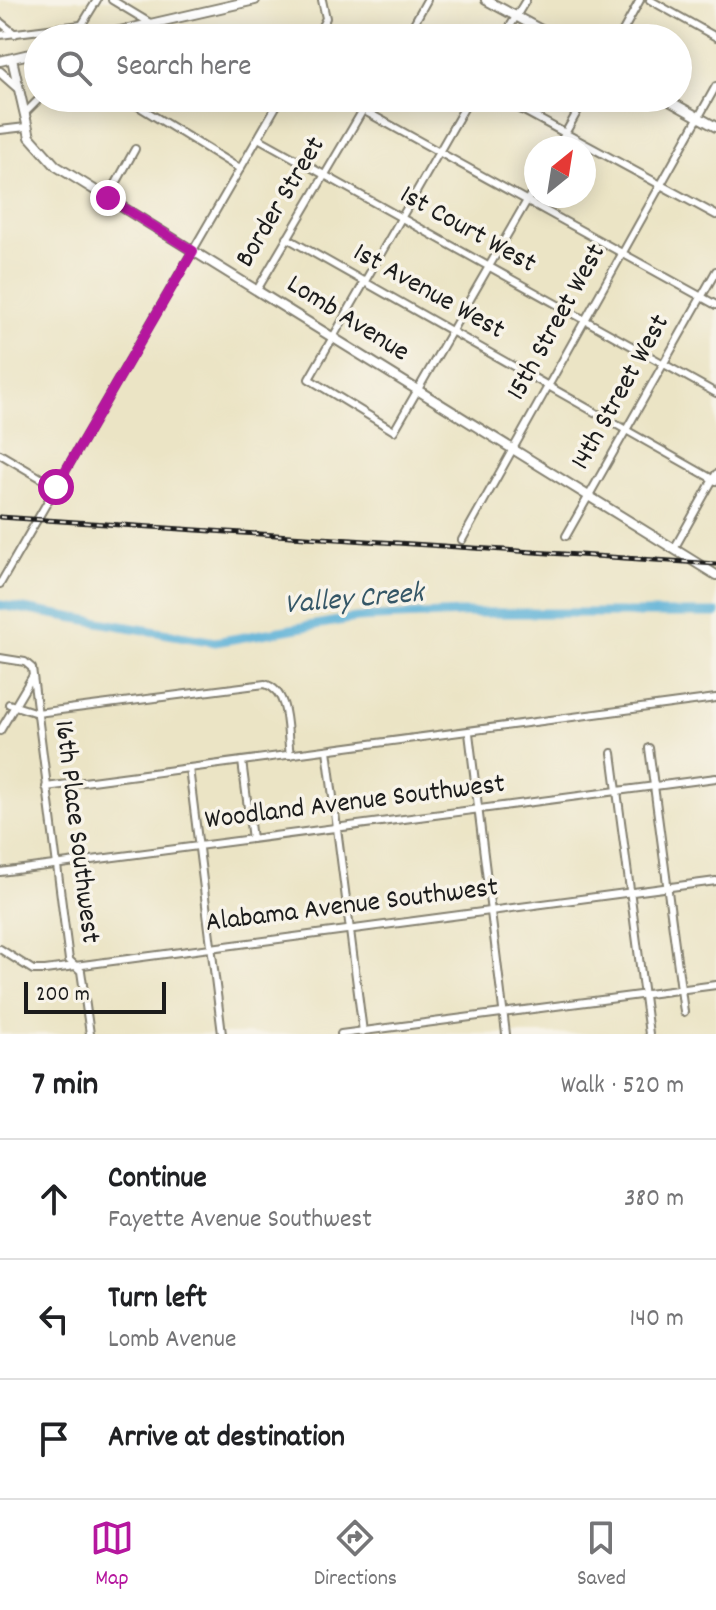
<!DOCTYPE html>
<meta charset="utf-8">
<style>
:root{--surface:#fff;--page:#f2f2f2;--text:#202124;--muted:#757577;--line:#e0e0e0;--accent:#b5179e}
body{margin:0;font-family:Dekko,sans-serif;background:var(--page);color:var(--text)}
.compass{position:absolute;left:524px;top:136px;width:72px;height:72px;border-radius:50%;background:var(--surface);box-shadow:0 4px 20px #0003;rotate:30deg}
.scale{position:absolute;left:24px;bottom:20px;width:142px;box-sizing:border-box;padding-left:8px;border:4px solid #1c1c1c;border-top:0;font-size:22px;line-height:28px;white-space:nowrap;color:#1c1c1c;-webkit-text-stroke:6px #f7f3e8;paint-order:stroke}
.stop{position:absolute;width:24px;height:24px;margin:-18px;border:6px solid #b5179e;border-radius:50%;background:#fff}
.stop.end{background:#b5179e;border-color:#fff;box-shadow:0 2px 8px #0008}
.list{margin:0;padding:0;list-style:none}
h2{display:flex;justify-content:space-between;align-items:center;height:104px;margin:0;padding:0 32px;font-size:34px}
h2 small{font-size:26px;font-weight:400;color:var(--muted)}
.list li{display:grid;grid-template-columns:52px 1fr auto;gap:24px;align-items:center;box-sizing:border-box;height:120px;padding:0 32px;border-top:2px solid var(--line)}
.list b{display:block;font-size:30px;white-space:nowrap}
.list p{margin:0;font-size:26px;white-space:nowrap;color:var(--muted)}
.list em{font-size:26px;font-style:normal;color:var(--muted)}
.icon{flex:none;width:44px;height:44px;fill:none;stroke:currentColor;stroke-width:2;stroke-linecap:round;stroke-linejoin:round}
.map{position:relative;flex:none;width:716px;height:1034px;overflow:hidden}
.search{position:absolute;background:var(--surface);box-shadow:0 4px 20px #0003;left:24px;right:24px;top:24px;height:88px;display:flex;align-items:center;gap:20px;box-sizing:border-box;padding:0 28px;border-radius:44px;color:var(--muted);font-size:30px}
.sheet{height:464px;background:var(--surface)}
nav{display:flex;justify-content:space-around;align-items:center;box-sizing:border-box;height:112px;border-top:2px solid var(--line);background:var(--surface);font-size:22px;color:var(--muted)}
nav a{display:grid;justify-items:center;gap:4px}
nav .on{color:var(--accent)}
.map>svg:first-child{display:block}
</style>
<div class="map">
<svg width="716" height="1034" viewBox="0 0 716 1034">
<rect width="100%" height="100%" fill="#f7f3e8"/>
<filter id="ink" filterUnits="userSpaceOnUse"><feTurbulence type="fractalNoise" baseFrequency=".0125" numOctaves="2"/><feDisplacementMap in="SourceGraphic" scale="16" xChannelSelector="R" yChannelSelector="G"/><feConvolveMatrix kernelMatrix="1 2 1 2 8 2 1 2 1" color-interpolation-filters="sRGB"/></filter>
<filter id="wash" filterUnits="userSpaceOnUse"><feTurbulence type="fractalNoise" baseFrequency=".006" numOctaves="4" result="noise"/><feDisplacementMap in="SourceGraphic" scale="32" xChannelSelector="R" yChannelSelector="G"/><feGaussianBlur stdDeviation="1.8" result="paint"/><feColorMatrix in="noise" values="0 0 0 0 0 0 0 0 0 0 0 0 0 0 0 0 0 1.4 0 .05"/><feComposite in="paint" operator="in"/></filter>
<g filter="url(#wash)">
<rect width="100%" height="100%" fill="#ebe4c5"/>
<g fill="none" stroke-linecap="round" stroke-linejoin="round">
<path stroke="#5ab0d7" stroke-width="9" d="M0,605L215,642L356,618L463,613H716"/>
</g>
</g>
<g filter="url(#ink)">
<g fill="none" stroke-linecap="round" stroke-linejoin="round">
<g stroke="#848070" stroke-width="10">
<g id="minor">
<path d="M112,0L175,38"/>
<path d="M650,0L716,37"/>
<path d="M0,22L15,34"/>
<path d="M0,35L81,25"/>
<path d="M80,38L78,31L97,0"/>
<path d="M316,38L326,18L322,0"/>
<path d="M406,38L427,0"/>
<path d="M503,38L526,0"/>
<path d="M619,38L640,0"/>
<path d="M125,98L240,169"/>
<path d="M470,98L309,379L394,431L536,185"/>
<path d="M500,98L716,215"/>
<path d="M363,110L716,305"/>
<path d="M25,113L40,98"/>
<path d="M0,130L26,127"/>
<path d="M258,138L716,393"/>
<path d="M557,148L585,98"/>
<path d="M108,198L135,149"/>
<path d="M287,238L716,481"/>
<path d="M257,290L370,98"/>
<path d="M0,454L56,487"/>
<path d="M566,536L716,271"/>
<path d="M462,540L716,86"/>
<path d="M674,549L716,474"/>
<path d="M0,584L281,98"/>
<path d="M0,658L25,662L32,668L69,960L81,971L90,1034"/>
<path d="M9,704L37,713L265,684C291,692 286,732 290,755"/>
<path d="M0,731L32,677"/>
<path d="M469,733L506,1034"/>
<path d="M649,748L684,1012"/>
<path d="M327,750L363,1032"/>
<path d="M612,753L649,1034"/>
<path d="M242,761L252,839"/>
<path d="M189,768L222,1034"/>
<path d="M46,787L716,698"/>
<path d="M0,872L716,778"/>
<path d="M0,949L33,970H45L716,881"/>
<path d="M341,1034L716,985"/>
</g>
</g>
<g stroke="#848070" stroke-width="12">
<g id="major">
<path d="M486,0L556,38"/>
<path d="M89,38L255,0"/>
<path d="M12,59L30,137L56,166L716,575"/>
<path d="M0,61L38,52"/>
<path d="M0,72L17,87"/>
<path d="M664,98L716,127"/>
</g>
</g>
<use href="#minor" stroke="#fff" stroke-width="6"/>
<use href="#major" stroke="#fff" stroke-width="8"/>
<g stroke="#1c1c1c" stroke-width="5">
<path id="rail" d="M0,517L716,564"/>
</g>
<use href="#rail" stroke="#f7f3e8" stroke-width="2" stroke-dasharray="6" stroke-linecap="butt"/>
</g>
</g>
<g fill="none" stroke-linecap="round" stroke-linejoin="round" filter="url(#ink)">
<path stroke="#b5179e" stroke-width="10" d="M56,487L193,251L108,198"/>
</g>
<g text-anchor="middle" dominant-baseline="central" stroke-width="7" stroke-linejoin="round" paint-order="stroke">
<g font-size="28" fill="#1c1c1c" stroke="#f7f3e8">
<text transform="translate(282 203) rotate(-59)">Border Street</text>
<text transform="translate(467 231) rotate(29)">1st Court West</text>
<text transform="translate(428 293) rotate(29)">1st Avenue West</text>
<text transform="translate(347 320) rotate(32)">Lomb Avenue</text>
<text transform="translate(558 323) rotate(-61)">15th Street West</text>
<text transform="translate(622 393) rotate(-61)">14th Street West</text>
<text transform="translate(355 804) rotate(-7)">Woodland Avenue Southwest</text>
<text transform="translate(75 832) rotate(83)">16th Place Southwest</text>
<text transform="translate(352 907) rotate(-7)">Alabama Avenue Southwest</text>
</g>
<g font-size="30" font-style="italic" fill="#355767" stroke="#f7f3e8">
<text transform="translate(354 601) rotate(-5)">Valley Creek</text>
</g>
</g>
</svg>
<svg class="compass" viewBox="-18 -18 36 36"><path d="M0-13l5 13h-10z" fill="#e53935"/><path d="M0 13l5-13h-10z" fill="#757577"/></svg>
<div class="scale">200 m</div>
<div class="stop" style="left:56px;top:487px"></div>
<div class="stop end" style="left:108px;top:198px"></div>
<div class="search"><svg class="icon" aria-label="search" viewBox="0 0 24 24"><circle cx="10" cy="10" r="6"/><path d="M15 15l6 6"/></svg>Search here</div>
</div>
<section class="sheet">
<h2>7 min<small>Walk · 520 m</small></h2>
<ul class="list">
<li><svg class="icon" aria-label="ahead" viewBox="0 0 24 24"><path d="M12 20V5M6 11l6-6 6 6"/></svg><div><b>Continue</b><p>Fayette Avenue Southwest</p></div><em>380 m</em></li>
<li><svg class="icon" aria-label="left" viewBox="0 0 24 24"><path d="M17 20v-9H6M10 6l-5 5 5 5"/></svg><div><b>Turn left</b><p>Lomb Avenue</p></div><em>140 m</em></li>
<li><svg class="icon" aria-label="arrive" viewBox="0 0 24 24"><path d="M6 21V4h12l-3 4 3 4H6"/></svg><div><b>Arrive at destination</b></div></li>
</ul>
</section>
<nav>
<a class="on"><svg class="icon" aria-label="map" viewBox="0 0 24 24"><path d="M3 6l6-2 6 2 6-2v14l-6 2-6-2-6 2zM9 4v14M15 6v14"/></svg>Map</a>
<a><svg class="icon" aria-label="directions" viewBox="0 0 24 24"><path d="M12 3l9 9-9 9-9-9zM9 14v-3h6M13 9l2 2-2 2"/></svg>Directions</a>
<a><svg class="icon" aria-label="saved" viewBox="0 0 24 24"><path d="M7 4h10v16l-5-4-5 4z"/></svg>Saved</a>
</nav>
